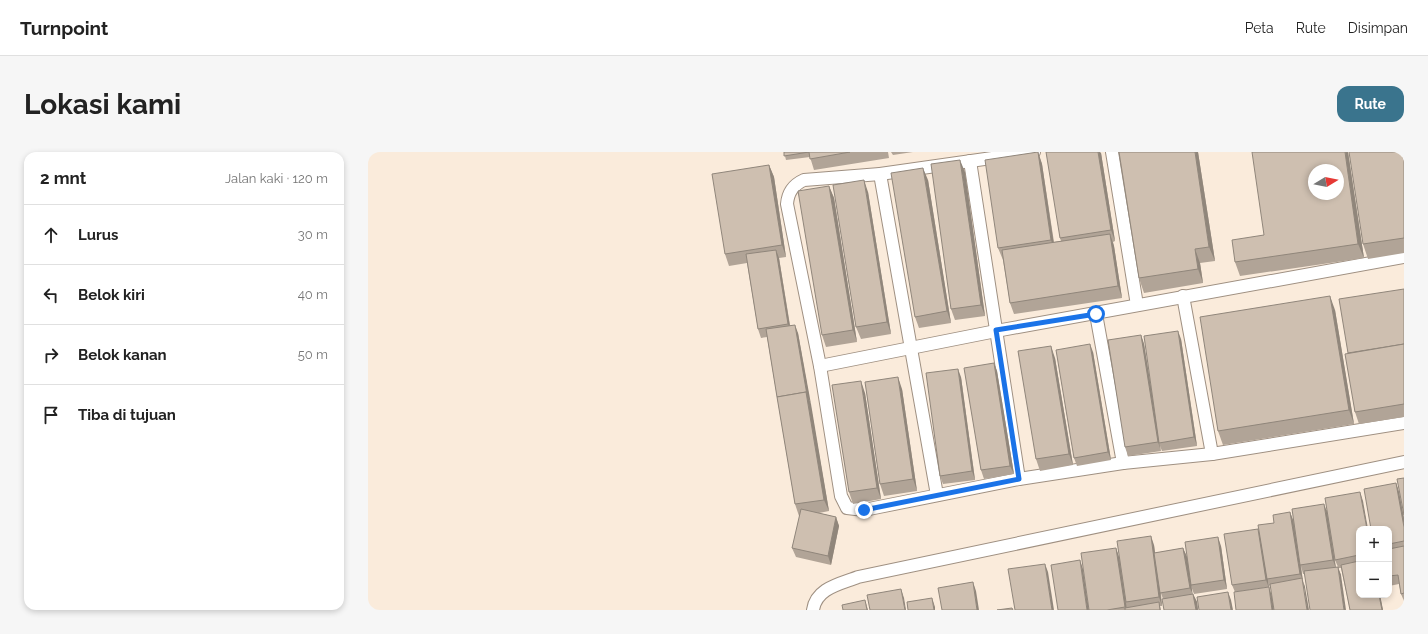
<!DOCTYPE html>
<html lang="id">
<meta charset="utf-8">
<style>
:root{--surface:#fff;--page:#f6f6f6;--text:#222;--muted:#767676;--line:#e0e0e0;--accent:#3a748d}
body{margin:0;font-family:Raleway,sans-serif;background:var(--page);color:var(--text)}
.controls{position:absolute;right:12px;bottom:12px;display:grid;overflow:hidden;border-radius:8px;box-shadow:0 2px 6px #0003}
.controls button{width:36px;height:36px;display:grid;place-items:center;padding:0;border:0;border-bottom:1px solid var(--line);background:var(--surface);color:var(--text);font:20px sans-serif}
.compass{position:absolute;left:940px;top:12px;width:36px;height:36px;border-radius:50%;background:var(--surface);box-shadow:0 2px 6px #0003;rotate:80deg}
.stop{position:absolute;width:12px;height:12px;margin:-9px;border:3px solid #1a73e8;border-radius:50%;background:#fff}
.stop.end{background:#1a73e8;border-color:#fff;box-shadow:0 1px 4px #0008}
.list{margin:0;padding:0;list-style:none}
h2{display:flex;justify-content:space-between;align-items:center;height:52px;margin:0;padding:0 16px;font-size:17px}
h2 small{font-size:13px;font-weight:400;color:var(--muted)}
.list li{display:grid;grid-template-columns:26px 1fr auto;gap:12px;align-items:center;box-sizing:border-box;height:60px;padding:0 16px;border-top:1px solid var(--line)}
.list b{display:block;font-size:15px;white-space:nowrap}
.list em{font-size:13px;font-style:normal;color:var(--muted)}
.icon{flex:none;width:22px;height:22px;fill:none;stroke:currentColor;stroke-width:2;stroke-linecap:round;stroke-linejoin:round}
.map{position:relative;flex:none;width:1036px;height:458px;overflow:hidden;border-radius:12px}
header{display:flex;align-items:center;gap:24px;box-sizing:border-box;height:56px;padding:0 20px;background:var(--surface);border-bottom:1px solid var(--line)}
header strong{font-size:19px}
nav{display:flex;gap:22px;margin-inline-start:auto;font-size:14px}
.intro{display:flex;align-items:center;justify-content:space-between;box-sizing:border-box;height:96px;padding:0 24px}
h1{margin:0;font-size:28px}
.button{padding:10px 18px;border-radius:12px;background:var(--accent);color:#fff;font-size:14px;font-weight:700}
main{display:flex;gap:24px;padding:0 24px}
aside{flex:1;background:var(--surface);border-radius:12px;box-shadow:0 2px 6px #0003}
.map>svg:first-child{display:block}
</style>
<header>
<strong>Turnpoint</strong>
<nav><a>Peta</a><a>Rute</a><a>Disimpan</a></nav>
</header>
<div class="intro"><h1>Lokasi kami</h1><a class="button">Rute</a></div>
<main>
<aside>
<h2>2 mnt<small>Jalan kaki · 120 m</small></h2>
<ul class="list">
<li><svg class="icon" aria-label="ahead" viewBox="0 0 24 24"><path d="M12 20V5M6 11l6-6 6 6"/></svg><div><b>Lurus</b></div><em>30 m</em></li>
<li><svg class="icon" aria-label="left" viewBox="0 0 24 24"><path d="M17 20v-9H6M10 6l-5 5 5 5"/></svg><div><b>Belok kiri</b></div><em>40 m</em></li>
<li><svg class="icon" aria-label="right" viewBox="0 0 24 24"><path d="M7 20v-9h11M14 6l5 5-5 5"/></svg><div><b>Belok kanan</b></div><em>50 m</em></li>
<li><svg class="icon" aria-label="arrive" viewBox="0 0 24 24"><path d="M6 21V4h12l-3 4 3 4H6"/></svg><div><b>Tiba di tujuan</b></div></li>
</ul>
</aside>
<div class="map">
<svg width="1036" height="458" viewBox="0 0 1036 458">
<rect width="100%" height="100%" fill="#faebdb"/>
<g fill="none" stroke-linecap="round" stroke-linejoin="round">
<g stroke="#9f9082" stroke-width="14">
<g id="service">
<path d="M666,0L512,22L436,28C425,33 420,40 419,52L452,214L473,344L479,356L496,358L651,327L755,311L844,302L1036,271"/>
<path d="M744,0L769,153"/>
<path d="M602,9L651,327"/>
<path d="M512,22L569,343"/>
<path d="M815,144L844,302"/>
<path d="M728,162L755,311"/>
<path d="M452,214L628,179L1036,105"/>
<path d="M445,458C448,436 472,432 490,425L1036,310"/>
</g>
</g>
<use href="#service" stroke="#fff" stroke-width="12"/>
</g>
<g fill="#b1a497" fill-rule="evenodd">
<path d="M416,0H520L521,6L446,18L442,5L418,8Z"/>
<path d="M523,0H545L525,3Z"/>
<path d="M670,0L674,12L686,90L693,89L692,86L733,1L747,89L745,90L746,94L754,146L646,162L642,151L635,108L630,96Z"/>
<path d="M830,0L847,109L832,111L835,131L776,141L771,126Z"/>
<path d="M980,0L996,106L872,124L867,110L896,83Z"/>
<path d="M1036,0V101L1000,107L995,92Z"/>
<path d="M401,13L406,25L418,105L411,106L422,173L430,181L461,359L451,361L468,365L471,374L463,413L428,405L424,396L432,364H431L427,352L399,185L393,186L390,177L379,111L361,114L357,102Z"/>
<path d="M597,20L617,164L587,168L583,157Z"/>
<path d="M560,28L583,171L551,176L547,165Z"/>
<path d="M461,34L466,46L489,190L458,195L454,183Z"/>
<path d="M500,40L523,182L493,187L488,175Z"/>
<path d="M1036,137V265L991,272L987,260L980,201Z"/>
<path d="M967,158L986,272L855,293L850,279Z"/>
<path d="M773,183L776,192L786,253L813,187L829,294L794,299L792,294L793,299L760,304L757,295Z"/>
<path d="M725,200L743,308L709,314L706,306Z"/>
<path d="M687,206L705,313L672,319L668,307Z"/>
<path d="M626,211L629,219L646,322L616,327L613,318Z"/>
<path d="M593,225L607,328L575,332L572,324Z"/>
<path d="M534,237L549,339L516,344L512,332Z"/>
<path d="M497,241L513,347L485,352L481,340Z"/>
<path d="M1028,331L1031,340L1036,366V449L1033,442L1031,432L1021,434V377Z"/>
<path d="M995,349L991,377V443H1012L1015,458H982L973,416H970L973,423L935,422L933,414L935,429L937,435L902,436L900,429L901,435L867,440L864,433L891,381L922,360L925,368L958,358ZM963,385L967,408L970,415H968Z"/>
<path d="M786,393L787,401L815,396L819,405L853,394L859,437L826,442L823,434L824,442H825L829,450L830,458H796L795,447L793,441L794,454H792L793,458H721L748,396L751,405Z"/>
</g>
<g fill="#90867b">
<path d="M670,0L674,12L687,100L683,88Z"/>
<path d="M730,0H732L733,1L747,89L743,78Z"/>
<path d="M827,0H830L847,109L841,95Z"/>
<path d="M977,0H980L996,106L990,92Z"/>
<path d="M592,8L597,20L617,164L613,153Z"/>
<path d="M401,13L406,25L418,105L414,93Z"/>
<path d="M555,16L560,28L583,171L579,159Z"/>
<path d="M496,28L500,40L523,182L519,170Z"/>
<path d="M461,34L466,46L489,190L485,178Z"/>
<path d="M742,82L746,94L754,146L750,134Z"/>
<path d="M827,97L832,111L835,131L830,117Z"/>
<path d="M408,98L411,106L423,181L420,172Z"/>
<path d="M962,144L967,158L986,272L981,258Z"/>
<path d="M427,173L430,181L443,252L439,243Z"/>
<path d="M810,179L813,187L829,294L826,285Z"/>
<path d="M773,183L776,192L792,291H791L793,299L790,290Z"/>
<path d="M722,192L725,200L743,308L740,300Z"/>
<path d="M683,194L687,206L705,313L701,302Z"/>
<path d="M626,211L629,219L646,322L642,314Z"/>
<path d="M590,217L593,225L607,328L604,319Z"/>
<path d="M530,225L534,237L549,339L545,327Z"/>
<path d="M493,229L497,241L513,347L509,336Z"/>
<path d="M438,240L443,252L461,359L456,348Z"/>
<path d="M1028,331L1031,340L1036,366V375Z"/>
<path d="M992,340L995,349L1000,377H999Z"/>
<path d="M956,352L959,360L968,417L965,408Z"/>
<path d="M922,360L925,368L935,429L937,435L941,458H939L935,428L932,422Z"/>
<path d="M468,365L471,374L463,413L460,404Z"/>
<path d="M890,377L893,386L901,435L904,444L906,458H904L901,436L898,428Z"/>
<path d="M783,384L786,393L794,454L791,445Z"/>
<path d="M850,385L853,394L859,437L856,428Z"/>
<path d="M748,396L751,405L759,458L757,455Z"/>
<path d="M815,396L819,405L825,444L822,436Z"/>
<path d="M712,408L715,417L721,458H719Z"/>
<path d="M677,412L680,420L686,458H684Z"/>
<path d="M970,415L973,423L978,458H976Z"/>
<path d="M605,430L608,439L611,458H609Z"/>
<path d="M533,437L536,446L538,458H537Z"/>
<path d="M860,440L863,448L865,458H863Z"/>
<path d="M825,442L829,450L830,458H828Z"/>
<path d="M1011,443H1012L1015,458H1014Z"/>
<path d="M564,446L567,455V458H566Z"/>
<path d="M497,448L500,458H499Z"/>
</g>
<g fill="#cebfb0" stroke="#90867b" fill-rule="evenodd">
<path d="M416,0H441L416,4Z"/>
<path d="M441,0H482L442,7Z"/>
<path d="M670,0L683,88L630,96L617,8Z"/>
<path d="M678,0H730L743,78L692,86Z"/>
<path d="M751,0H827L841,95L827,97L830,117L771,126Z"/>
<path d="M884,0H977L990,92L867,110L864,88L896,83ZM946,18H970V42H946Z"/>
<path d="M981,0H1036V86L995,92Z"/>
<path d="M592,8L613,153L583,157L563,12Z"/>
<path d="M401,13L414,93L357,102L344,22Z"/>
<path d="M555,16L579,159L547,165L523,21Z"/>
<path d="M496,28L519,170L488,175L465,33Z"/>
<path d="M461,34L485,178L454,183L430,39Z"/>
<path d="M742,82L750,134L642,151L634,98Z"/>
<path d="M408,98L420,172L390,177L378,102Z"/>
<path d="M1036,137V192L980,201L971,147Z"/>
<path d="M962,144L981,258L850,279L832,165Z"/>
<path d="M427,173L439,243L438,240L409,245L398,177Z"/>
<path d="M810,179L826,285L791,291L776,184Z"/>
<path d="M773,183L790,290L757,295L740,188Z"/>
<path d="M722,192L740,300L706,306L688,198Z"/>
<path d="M1036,192V252L987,260L977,202Z"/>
<path d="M683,194L701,302L668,307L650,199Z"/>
<path d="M626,211L642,314L613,318L596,216Z"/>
<path d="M590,217L604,319L572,324L558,221Z"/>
<path d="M530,225L545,327L512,332L497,230Z"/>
<path d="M493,229L509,336L481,340L464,233Z"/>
<path d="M438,240L456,348L427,352L409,245Z"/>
<path d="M1036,326V363L1029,327Z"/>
<path d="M1028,331L1036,375V389L1021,392V377H1003L996,337Z"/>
<path d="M992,340L999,377H991V403L967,408L957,346Z"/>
<path d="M956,352L965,408L932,413L924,357Z"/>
<path d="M433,357L468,365L460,404L424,396Z"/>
<path d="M922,360L932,422L899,427L890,373L906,371L905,363Z"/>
<path d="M890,377L898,428L864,433L856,382Z"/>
<path d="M783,384L791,445L758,450L749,389Z"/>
<path d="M850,385L856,428L823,433L817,390Z"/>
<path d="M1036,394V441L1033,442L1030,423L1021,424V397Z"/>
<path d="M748,396L757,455L739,458H721L713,401Z"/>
<path d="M815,396L822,436L792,441L786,401Z"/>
<path d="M712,408L719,458H690L683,413Z"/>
<path d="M991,409V443H1011L1014,458H982L973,413Z"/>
<path d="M677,412L684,458H647L640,417Z"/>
<path d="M970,415L976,458H942L936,419Z"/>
<path d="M934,426L939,458H906L902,432Z"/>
<path d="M605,430L609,458H574L570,436Z"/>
<path d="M901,435L904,458H868L866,440Z"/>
<path d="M533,437L537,458H502L499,443Z"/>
<path d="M860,440L863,458H831L829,445Z"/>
<path d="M825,442L828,458H796L794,447Z"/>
<path d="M564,446L566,458H540L539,450Z"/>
<path d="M497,448L499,458H475L474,453Z"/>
<path d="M791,450L792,458H757V456Z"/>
<path d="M644,456L645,458H629Z"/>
</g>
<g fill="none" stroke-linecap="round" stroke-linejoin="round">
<path stroke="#1a73e8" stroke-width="5" d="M496,358L651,327L628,178L728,162"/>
</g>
</svg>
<div class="controls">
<button>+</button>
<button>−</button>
</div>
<svg class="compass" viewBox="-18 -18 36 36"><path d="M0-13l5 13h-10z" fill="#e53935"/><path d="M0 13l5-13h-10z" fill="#767676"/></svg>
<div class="stop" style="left:728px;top:162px"></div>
<div class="stop end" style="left:496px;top:358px"></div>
</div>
</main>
